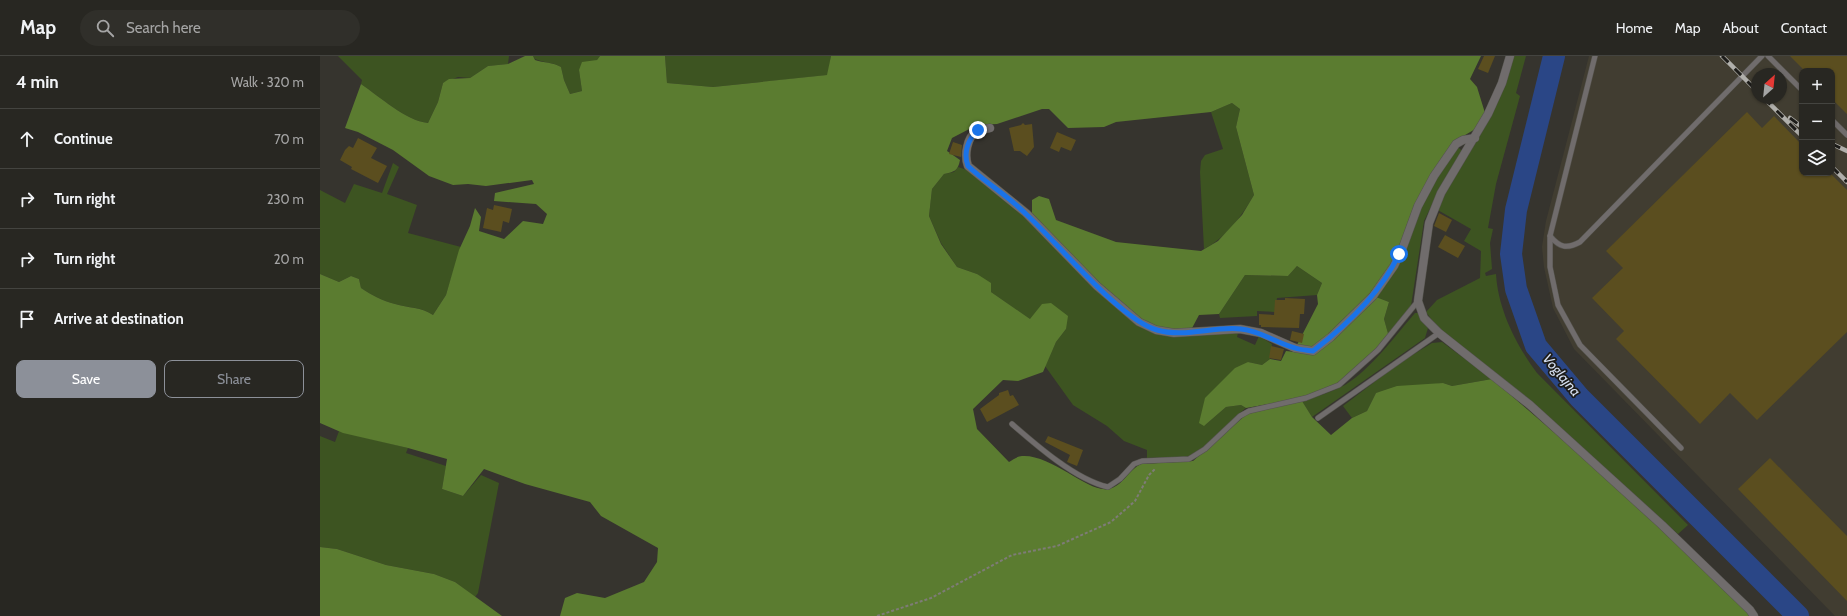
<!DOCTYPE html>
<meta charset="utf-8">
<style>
:root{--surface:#282722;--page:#302f2a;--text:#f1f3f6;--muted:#a5a5a5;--line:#444440;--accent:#8c9099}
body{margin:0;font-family:Cabin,sans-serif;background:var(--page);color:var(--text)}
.controls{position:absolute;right:12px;top:12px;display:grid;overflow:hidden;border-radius:8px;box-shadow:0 1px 3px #0004}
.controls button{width:36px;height:36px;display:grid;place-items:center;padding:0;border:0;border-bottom:1px solid var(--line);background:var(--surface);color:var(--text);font:20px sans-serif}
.compass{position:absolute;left:1431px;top:12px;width:36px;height:36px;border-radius:50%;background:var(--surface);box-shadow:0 1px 3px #0004;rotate:27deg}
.stop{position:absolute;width:12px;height:12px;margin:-9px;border:3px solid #1a73e8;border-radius:50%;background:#fff}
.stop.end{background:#1a73e8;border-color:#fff;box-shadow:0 1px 4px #0008}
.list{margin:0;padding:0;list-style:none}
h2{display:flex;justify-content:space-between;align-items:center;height:52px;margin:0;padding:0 16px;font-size:17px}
h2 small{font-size:13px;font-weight:400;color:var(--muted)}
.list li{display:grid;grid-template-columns:26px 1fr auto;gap:12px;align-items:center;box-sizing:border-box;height:60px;padding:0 16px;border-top:1px solid var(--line)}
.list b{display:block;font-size:15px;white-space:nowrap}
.list em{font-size:13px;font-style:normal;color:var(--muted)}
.actions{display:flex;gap:8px;padding:12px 16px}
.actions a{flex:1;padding:9px 0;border:1px solid var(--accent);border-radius:8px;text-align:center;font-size:14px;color:var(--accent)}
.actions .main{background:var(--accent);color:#fff}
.icon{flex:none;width:22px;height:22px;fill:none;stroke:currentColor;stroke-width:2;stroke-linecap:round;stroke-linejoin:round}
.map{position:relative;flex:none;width:1527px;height:560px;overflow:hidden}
header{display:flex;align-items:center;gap:24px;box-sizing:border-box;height:56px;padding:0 20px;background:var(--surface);border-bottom:1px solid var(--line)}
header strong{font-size:19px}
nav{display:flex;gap:22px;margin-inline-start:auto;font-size:14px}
.search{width:280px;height:36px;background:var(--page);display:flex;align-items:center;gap:10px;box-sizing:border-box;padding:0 14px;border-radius:22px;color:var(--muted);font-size:15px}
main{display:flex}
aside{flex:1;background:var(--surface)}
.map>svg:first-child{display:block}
</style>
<header>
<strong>Map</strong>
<div class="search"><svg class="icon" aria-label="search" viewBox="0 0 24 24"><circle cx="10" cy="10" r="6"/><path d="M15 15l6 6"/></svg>Search here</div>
<nav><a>Home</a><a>Map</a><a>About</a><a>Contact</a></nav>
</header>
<main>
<aside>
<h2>4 min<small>Walk · 320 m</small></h2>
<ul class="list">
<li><svg class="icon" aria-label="ahead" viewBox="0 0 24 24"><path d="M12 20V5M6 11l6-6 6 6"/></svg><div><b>Continue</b></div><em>70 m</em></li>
<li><svg class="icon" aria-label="right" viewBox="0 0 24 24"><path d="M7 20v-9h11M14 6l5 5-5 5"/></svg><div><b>Turn right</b></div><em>230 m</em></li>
<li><svg class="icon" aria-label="right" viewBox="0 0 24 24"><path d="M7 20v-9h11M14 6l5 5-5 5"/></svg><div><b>Turn right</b></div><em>20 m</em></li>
<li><svg class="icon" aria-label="arrive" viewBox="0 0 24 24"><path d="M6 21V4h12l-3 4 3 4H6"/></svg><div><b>Arrive at destination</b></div></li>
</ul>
<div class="actions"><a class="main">Save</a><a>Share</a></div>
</aside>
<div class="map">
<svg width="1527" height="560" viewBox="0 0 1527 560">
<rect width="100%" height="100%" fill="#36342e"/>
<path fill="#413d31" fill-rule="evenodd" d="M1269,0H1527V560H1515L1254,293L1233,252L1224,211L1222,191L1226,165ZM1482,15H1512V117H1482ZM1437,18H1461V42H1437Z"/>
<g fill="#3d5421">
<path d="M18,0H189L188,8L168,10L150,22L138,21L123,27L118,46L108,67C86,65 59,40 41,28L42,24Z"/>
<path d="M213,0H280L277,4L259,14L262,35L250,38L244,24L241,11C233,6 224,7 215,3Z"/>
<path d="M345,0H511L508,19L393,31L347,27Z"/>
<path d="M1193,0H1206L1196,37L1200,40L1176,128L1168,172L1173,173L1170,187L1172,213L1165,217L1166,220L1176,218C1178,253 1196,289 1217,317L1368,469L1358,478L1302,428L1128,280L1115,268L1106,256L1117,244L1160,222L1161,195L1144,185L1151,173L1116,153Z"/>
<path d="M912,47L920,53L916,71L934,139C921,161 907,181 884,193L880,116L881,105L885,99L903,93L891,56Z"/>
<path d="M1138,91L1142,95L1118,136L1104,165L1091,250L1069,281L1064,263L1069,246L1056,241L1115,121Z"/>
<path d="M73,107L79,111L67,138L97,149L88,177L141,191L126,239L113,259C102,251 89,252 75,248C63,245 51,239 41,232L39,223L31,220L19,226L0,218V134L25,147L34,128L62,137Z"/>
<path d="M638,111L650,115L687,144L817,268L918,277L917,281L935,289L939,280L952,288L950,303L942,309L928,306L884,370L906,351L921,349L926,352C906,367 890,395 865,401C852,404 840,401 827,402V394L804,385L787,370L753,349L725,310L736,286L746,273L722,249L711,264L671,236L657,218L637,211L621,187L609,160L612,133L624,118L634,116Z"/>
<path d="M977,210L1002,227L997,239L957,242L955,256L937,255V260L900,262L899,258L925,219L968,220Z"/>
<path d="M1095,257H1100L1108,272L1105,282L992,361L982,345C996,341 1011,336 1025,329C1051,313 1075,280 1095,257Z"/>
<path d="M1122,286L1172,323L1132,330L1123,327L1056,337L1047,355L1032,362L1023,350L1078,308L1112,287Z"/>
<path d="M19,375L88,392L86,397L126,410L122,433L143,440L161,419L179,427L158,537L155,541L135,526L114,518L66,509L17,493L0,491V380L15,386Z"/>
</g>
<g fill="#5b7c30">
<path d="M205,0H213L215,4C224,7 233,6 241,11L244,24L250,38L262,35L259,14L262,6L277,4L280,0H345L347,27L393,31L507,19L511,0H1161L1150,23L1157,31L1165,57L1157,72L1135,85L1071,209L1044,245L1026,264L992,292L977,289L998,248L997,239L1002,227L977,210L968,220L925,219L899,258L879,259L871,274L836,272L820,264L785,235L712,159V144L719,140L729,143L736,164L796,186L881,195L898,185L922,159L934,139L916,71L920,53L912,47L891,56L796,66L784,71L748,72L729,53H722L677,68L657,69L632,82L627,95L640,104C638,115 634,116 624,118L612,133L609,160L621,188L637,211L657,218L671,227V236L710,263L722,248L731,247L748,260L746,273L736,286L723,316L698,325L683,324L653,353L657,373L689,406C692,404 698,400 702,400C731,398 768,436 787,433C802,432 808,414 821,408L873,405L928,357L982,345L992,361L1011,379L1032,362L1047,355L1056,337L1077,330L1123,327L1132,330L1172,323L1251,391L1417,542L1433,560H240L245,542L257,537L285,542L324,526L337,506L338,492L281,460L270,446L205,428L164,413L143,440L122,433L127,403L88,392L23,377L0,367V218L19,226L31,220L39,223L41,232C51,239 63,245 75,248C88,252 102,251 113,259L126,239L139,194L150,170L155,152L161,161L159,175L184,183L203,165L223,168L227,158L216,148L174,145L175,137L214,128L212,124L166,130L148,128L133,129L109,120L73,94L38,76L25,72L41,28C59,40 86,65 108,67L118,46L123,27L129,23L150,22L168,10L188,8Z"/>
<path d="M1056,241L1069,246L1064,263L1069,281C1055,293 1043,308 1028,320C1000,342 959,346 926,352L921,349L906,351L884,370L879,367L885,342L915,312L928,306L942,309L950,303L961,305L966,295L993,298Z"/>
<path d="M0,491L17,493L66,509L114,518L135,526L182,560H0Z"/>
</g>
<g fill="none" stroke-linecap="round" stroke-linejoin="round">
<path stroke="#2a4686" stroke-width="22" d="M1234,0L1196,154L1191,198L1196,233L1216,290L1259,341L1478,560"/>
</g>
<g fill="#5b4e1f">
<path d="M1164,0H1175L1168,17L1158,13Z"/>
<path d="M1470,0H1527V58L1512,43V15H1485Z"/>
<path d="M1427,56L1442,72L1454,60L1482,89V117H1510L1527,134V276L1437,364L1410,337L1380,368L1296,283L1304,275L1272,242L1303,212L1286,195Z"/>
<path d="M703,67L705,69L712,68L714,91L707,100L700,95H694L689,72L701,69Z"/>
<path d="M737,76L756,84L751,95L741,91L739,96L730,92Z"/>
<path d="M38,82L57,92L51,102L67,110L58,127L31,113L32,111L20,104L25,94L29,90L33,92Z"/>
<path d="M633,86L642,89L641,101L629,98Z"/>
<path d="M174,149L192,153L189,167L183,165L181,176L163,172L167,152L173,154Z"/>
<path d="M1119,157L1132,164L1126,176L1114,170Z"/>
<path d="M1125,179L1145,190L1138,202L1118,191Z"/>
<path d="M965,242L985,243L984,258H980L979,272L941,271V269H939V258L954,259L955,244H965Z"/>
<path d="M972,275L984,278L982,287L970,284Z"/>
<path d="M951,290L964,293L961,304L949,302Z"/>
<path d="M688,334L690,340L693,339L699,349L667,366L660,353L679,339V337Z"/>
<path d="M728,380L763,394L757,410L747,406L750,399L725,386Z"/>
<path d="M1450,402L1527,480V545L1418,433Z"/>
</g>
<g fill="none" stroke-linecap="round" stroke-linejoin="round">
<g stroke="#54534d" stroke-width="6">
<g id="service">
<path d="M1275,0L1230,180V211L1238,249L1260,289L1361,392"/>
<path d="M1448,0L1482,34"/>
<path d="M1512,64L1527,79"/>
<path d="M1230,180C1240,192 1247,193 1260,186L1442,0"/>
<path d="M998,362L1119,277"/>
<path d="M692,368C716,389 756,424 788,431L800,423L814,408L822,405L869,403L885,393L920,360L929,355L986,342L1019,329L1058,294L1098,245"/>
</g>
</g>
<g stroke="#54534d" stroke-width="9">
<g id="minor">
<path d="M1190,0L1182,27L1168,58L1121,137L1109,167L1098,245L1104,262L1119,277L1210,349L1342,469L1430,554L1434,560"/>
<path d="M670,72C666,73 661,73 657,75C647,81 644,99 648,110L706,157L777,230L819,266L836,274L854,277L920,273L941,277L975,292L993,295L1011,281L1053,240L1074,210L1083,191L1098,150L1114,120L1136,88L1143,84L1155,82"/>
</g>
</g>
<path stroke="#7e7c77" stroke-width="2" stroke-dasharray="3 2" stroke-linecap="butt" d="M557,560L611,542L692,499L737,490L791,466L815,445L829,419L835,413"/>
<use href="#service" stroke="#706c6c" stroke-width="5"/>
<use href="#minor" stroke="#706c6c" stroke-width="8"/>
<g stroke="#b0afab" stroke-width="4.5">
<g id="rail">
<path d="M1402,0L1437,35"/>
<path d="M1444,42L1482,80"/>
<path d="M1470,62L1482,71"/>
<path d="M1512,88L1527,95"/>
<path d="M1512,111L1527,126"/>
</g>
</g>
<use href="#rail" stroke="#1d1c19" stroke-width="3" stroke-dasharray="9" stroke-linecap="butt"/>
</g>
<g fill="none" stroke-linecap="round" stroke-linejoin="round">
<path stroke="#1a73e8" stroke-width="5" d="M658,74C648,83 643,97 648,110C666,127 688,140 706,158C737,186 800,264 837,274C865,282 893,270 921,273C941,275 956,287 975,292C981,294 987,294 993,295C1027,269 1061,237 1079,198"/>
</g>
<g text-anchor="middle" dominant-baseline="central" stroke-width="3.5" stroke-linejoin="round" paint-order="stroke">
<g font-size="14" font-style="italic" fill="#d8e2f5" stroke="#1d1c19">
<text transform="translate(1242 319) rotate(50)">Voglajna</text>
</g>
</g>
</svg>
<div class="controls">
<button>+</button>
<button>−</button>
<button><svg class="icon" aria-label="layers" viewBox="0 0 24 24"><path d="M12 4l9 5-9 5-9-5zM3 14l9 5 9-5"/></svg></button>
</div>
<svg class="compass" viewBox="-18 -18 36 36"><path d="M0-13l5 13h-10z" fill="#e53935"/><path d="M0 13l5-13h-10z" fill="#a5a5a5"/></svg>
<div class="stop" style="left:1079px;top:198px"></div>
<div class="stop end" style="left:658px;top:74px"></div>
</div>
</main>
